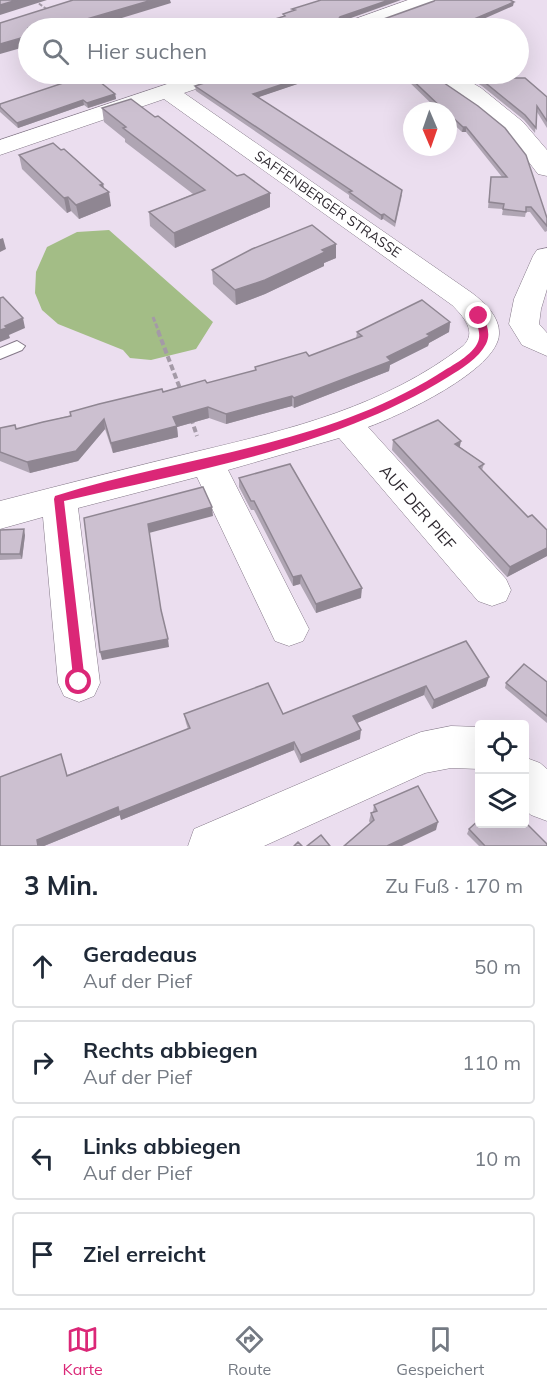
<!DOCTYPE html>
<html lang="de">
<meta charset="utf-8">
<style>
:root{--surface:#fff;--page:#f2f2f3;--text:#1f2937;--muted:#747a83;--line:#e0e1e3;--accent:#db2777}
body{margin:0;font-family:Mulish,sans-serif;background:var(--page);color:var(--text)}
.controls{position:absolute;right:18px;bottom:18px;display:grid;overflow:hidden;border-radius:6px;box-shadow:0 6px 24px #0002}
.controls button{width:54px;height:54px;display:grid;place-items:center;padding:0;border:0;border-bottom:2px solid var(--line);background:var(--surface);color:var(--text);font:30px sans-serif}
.compass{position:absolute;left:403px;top:102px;width:54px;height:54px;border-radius:50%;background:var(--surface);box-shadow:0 6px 24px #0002;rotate:178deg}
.stop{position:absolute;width:18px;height:18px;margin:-14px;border:4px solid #db2777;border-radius:50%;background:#fff}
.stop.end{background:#db2777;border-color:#fff;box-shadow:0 2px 6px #0008}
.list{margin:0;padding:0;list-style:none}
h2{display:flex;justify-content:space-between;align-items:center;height:78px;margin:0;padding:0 24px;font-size:26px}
h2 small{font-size:20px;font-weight:400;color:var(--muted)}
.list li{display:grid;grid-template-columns:39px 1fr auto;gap:18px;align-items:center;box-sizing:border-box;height:84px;margin:0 12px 12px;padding:0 12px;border:2px solid var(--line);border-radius:6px}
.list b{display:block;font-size:22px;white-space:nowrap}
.list p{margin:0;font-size:20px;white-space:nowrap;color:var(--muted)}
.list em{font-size:20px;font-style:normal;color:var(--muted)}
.icon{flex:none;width:33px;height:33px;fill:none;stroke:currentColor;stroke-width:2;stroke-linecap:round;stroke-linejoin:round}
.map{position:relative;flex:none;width:547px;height:846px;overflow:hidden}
.search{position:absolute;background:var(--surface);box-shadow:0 6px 24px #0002;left:18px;right:18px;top:18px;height:66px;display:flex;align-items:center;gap:15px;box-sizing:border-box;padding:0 21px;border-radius:33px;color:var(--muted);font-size:22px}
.sheet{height:462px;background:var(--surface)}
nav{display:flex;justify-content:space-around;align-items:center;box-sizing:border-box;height:84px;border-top:2px solid var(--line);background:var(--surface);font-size:16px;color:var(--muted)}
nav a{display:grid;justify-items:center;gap:3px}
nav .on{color:var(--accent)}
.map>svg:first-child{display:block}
</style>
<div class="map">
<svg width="547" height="846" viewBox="0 0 547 846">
<rect width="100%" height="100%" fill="#ebdeef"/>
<path fill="#a3bd86" d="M109,230L213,322L196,349L151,360L130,358L123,350L58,324L42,310L35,293L36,272L47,247L77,232Z"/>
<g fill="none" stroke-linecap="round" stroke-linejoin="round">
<g stroke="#847888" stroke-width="2">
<path id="lane" d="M17,341L25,346L22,350L0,359V348Z"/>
</g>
<g stroke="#847888" stroke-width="1">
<g id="street">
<path d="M408,0H436L433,4L366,28H338L341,24Z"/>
<path d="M197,74H228L225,79L184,93L472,293C484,302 500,317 499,334C498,370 399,416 368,427L506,579L511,590L506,601L492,606L478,601L339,438L228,470L309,629L303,641L289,646L275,641L197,477L78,508L100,683L94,696L79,702L64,696L58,683L43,517L0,529V501C66,484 132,467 199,451C292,429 385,406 463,346C478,332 463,316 452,305L164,99L0,155V140Z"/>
<path d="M432,74H457L481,88L523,122L547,150V176L538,174L506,132L479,109L435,79Z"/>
<path d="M547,248V289L541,309L539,324L547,333V356L522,345L509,324L514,299L533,256L537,250Z"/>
<path d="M451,726L480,727V769L451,768L425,773L264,846H188L194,829L406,738L421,732Z"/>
<path d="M524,757L540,763L547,769V821L531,815L524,809Z"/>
</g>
</g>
<path stroke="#a49aa7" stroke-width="2" stroke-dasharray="4 2" stroke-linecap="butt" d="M34,0L48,10"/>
<path stroke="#a49aa7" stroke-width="3" stroke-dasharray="5 2" stroke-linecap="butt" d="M153,317L159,332"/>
<g stroke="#a49aa7" stroke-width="4" stroke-dasharray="6 3" stroke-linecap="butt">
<path d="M158,331L181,391"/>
<path d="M191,418L197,436"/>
</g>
<use href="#lane" fill="#fff" fill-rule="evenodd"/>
<use href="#street" fill="#fff" fill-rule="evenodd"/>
</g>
<g fill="#afa5b3">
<path d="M156,74H192L177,78L172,75L164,79Z"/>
<path d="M227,74H327L258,97L402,195L395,227L383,219L381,220L349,198V195L196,91L195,86L226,76Z"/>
<path d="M386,74H433L547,218V231L545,232L530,212H526L525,217L502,215L503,209L488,208L491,177H502L466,132H462L448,119V111H439L406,79L400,82Z"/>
<path d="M461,74H508L547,97V128L537,112L535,133L524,120L482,86Z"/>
<path d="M115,94L116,99L88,108L84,105L18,128L0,112V104Z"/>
<path d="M102,108L155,117L237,176L270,193V207L175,248L150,226L149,212L193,194L125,142V139L104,122Z"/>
<path d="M61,150L103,184L104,188L111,206L79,219L71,211L67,213L22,169L19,155Z"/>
<path d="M336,244V258L324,263V266L265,294L236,305L213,284L212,270Z"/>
<path d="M450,322L449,332L429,343L428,346L390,365L389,371L294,408L292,406L226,424L209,418L177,427L178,437L113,453L105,429L78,461L30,473L0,461V428L16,429L163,392L207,383L255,371V367L309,356L356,339L357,332Z"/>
<path d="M393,440L460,447L484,464L482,470L528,517L547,530V556L507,577L392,450Z"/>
<path d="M239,478L361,598L316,613L300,584L293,586L254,510H251L239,487Z"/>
<path d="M0,530L25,535L22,559L0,560Z"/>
<path d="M466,641L486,686L432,709L424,695L357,723L360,739L300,763L294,750L121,820L120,815L44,846H0L67,775L188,729L186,723L184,714H283Z"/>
<path d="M547,682V723L505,688L506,683Z"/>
<path d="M374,805L436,830L370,823L369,821L371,813L373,812Z"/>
<path d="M469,829L547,846H479L467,834Z"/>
</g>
<g fill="#8f8692">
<path d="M17,0H47L0,15V5Z"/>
<path d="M152,0H170L171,3L89,28H56Z"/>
<path d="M389,0H401L340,22L336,28V23L340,17Z"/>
<path d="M514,2L513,6L463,28H453Z"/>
<path d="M28,36V46L0,54V44Z"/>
<path d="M163,74H172V75L164,79Z"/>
<path d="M176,74H192L177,78Z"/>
<path d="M313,74H327L253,99V94Z"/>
<path d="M406,74V79L400,82V77Z"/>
<path d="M115,94L116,99L88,108L87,103Z"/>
<path d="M83,100L84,105L18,128L17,123Z"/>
<path d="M463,127H466V132H462Z"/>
<path d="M103,184L105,194L109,192L111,206L79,219L76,205L100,185Z"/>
<path d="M270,193V207L175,248L174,233Z"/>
<path d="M68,197L71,211L67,213L64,198Z"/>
<path d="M384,214L383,219L381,220V215Z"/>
<path d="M3,238L6,249L0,252V239Z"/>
<path d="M336,244V258L324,263V266L265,294L236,305L235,290Z"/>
<path d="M23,318L25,328L9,335L10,338L0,342V330L5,326Z"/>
<path d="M450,322L449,332L429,343L428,346L390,365L389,371L294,408V398L387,357L427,334Z"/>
<path d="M292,396V406L226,424V414Z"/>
<path d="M208,407L209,418L177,427L178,437L113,453L111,443L173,417Z"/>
<path d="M104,419L105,429L78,461L30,473L27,462Z"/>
<path d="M461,441L459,451L455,444Z"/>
<path d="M212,507L213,516L149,533L148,524Z"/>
<path d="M24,529L25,535L22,559L20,554Z"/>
<path d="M547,548V556L507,577L510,567Z"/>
<path d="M301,575L300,584L293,586V577Z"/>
<path d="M362,588L361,598L316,613V604Z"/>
<path d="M168,639L169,647L102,660L100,652Z"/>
<path d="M489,677L486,686L432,709L434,700Z"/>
<path d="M426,686L424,695L352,725L353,716Z"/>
<path d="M361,730L360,739L300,763L301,755Z"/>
<path d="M294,742V750L121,820L119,812Z"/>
<path d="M118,807L120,815L44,846H38L37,840Z"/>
<path d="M438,822L436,830L402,846H387Z"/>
</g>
<g fill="#ccc0d0" stroke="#8f8692" stroke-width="1.5">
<path d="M0,0H17L0,5Z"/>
<path d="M73,0H152L56,28H28V36L0,44V23Z"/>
<path d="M321,0H389L340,17L336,23L338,25H367L434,1L435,0H510L514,2L453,28H246L285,16L283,14L295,10L292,9Z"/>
<path d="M90,74L115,94L87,103L83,100L17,123L0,107V104Z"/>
<path d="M227,74H313L253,94L402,190L395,222L384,214L381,215L349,192L352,191L195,86L226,76Z"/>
<path d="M395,74H433L434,76L478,106L505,128L526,155L547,218V226L531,207H526V212L503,209L504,204L489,202L491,177H507L466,127H463L448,113V111H445L406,74L400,77Z"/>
<path d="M470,74H508L514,78H525L547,97V121L537,106L536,128L525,115L483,81Z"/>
<path d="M131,99L155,117L158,116L237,176L244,174L270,193L174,233L149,212L205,190L123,128L126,127L102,108Z"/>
<path d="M53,143L61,150L64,149L103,184L100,185L109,192L76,205L68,197L64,198L19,155Z"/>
<path d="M312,225L336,244L322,250L325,252L265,280L235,290L212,270L252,249Z"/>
<path d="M3,297L23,318L5,326L7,328L0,330V298Z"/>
<path d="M422,300L450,322L427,334L430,336L387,357L391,361L294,398L292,396L226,414L208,407L173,417L177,426L111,443L104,419L76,451L27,462L0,452V428L15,425L16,429L43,422L71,416L70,412L99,404L162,389L163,392L205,380L207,383L256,370L255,367L306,352L309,356L362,336L357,332Z"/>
<path d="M438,420L461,441L455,444L484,464L479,467L528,517L532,515L547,530V548L510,567L393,440Z"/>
<path d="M290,464L362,588L316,604L301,575L293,577L254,501H251L239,478Z"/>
<path d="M203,487L212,507L148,524L161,610L168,639L100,652L84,518Z"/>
<path d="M24,529L20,554H0V530Z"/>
<path d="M466,641L489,677L434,700L426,686L353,716L361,730L301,755L294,742L119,812L118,807L37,840L38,846H0V777L61,754L67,776L190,728L184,714L268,683L283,714Z"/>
<path d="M524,664L547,682V716L506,683Z"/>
<path d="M418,786L438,822L387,846H344L374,820L371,813L377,811L374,805Z"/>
<path d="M480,819V824H525V822L547,844V846H485L469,829Z"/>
<path d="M321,835L330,846H307Z"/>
<path d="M298,842L302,846H294Z"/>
</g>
<path fill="#db2777" d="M476,314H482C487,324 491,334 486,344C479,358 461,369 448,377C334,448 194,470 64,501L85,682L79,688L74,686L54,499L55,496C183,456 321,447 437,375C449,367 470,357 477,344C483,333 475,325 476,314Z"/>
<g text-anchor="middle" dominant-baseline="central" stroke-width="5" stroke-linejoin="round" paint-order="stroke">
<g font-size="14" fill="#302b32" stroke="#fff">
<text transform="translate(328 204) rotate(35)">SAFFENBERGER STRASSE</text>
</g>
<g font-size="16" fill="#302b32" stroke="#fff">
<text transform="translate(418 507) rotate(49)">AUF DER PIEF</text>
</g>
</g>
</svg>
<div class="controls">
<button><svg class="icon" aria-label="locate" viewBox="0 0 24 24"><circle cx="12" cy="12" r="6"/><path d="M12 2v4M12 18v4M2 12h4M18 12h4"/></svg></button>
<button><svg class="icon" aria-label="layers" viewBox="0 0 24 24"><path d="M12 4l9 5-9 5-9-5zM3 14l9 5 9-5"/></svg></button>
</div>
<svg class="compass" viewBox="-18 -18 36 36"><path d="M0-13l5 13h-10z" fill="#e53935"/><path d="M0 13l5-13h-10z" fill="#747a83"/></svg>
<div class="stop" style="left:79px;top:682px"></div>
<div class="stop end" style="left:479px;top:316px"></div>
<div class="search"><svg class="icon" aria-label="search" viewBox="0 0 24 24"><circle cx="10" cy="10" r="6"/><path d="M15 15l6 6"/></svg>Hier suchen</div>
</div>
<section class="sheet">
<h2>3 Min.<small>Zu Fuß · 170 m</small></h2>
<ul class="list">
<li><svg class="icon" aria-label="ahead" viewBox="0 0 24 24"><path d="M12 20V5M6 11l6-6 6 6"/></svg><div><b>Geradeaus</b><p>Auf der Pief</p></div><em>50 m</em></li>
<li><svg class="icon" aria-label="right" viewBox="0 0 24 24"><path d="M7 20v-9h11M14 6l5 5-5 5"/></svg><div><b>Rechts abbiegen</b><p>Auf der Pief</p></div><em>110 m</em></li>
<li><svg class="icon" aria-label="left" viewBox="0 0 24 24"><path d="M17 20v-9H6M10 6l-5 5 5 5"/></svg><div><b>Links abbiegen</b><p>Auf der Pief</p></div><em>10 m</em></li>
<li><svg class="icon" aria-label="arrive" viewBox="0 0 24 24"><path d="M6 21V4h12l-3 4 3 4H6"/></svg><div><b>Ziel erreicht</b></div></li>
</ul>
</section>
<nav>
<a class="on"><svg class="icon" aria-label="map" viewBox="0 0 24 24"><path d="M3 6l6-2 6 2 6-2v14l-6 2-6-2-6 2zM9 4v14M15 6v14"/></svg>Karte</a>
<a><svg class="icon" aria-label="directions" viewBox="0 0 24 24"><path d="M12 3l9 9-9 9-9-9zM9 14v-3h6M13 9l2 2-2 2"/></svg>Route</a>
<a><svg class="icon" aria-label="saved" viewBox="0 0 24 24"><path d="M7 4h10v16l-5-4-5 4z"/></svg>Gespeichert</a>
</nav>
